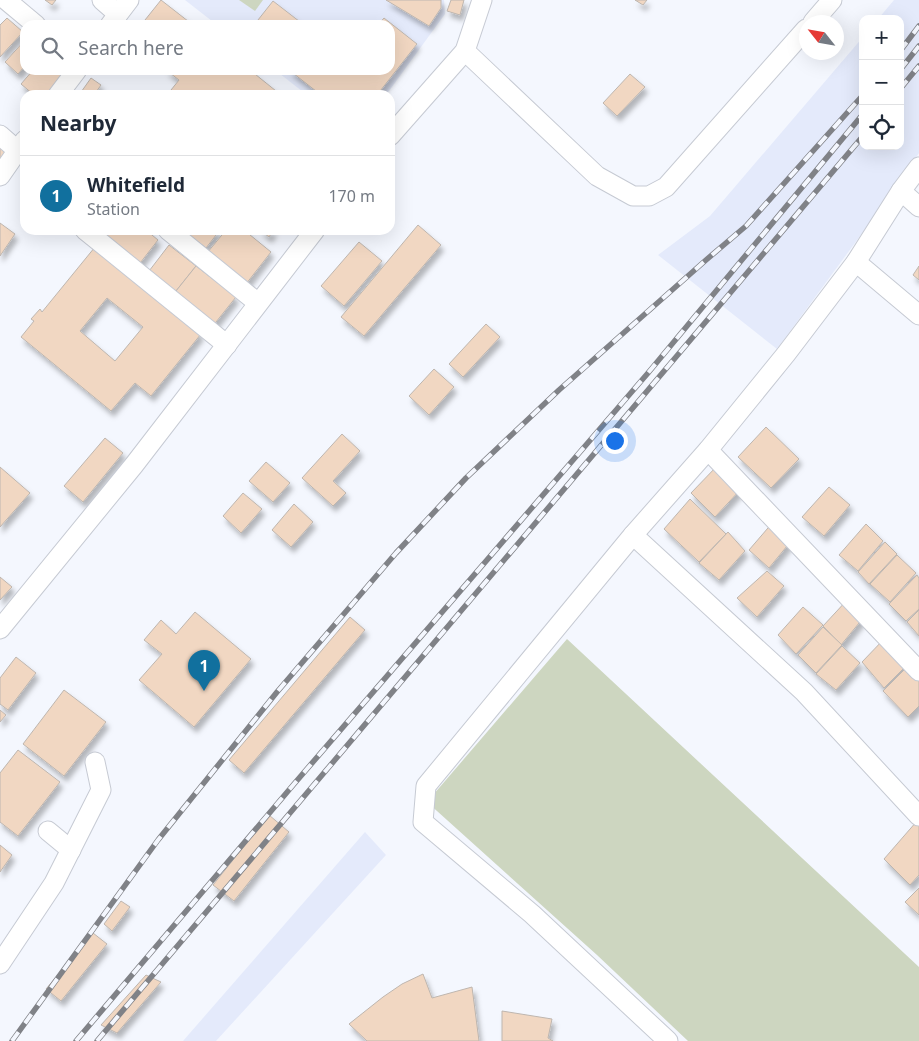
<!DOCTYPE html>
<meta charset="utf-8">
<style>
:root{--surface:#fff;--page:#f2f2f3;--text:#1f2937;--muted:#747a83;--line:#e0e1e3;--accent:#11709e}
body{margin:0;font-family:"Noto Sans",sans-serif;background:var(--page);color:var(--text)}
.controls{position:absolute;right:15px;top:15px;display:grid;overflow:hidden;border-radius:10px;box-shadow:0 5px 20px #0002}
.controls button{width:45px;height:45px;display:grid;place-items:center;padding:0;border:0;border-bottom:1px solid var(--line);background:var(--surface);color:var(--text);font:25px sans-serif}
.compass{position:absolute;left:799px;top:15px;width:45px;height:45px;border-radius:50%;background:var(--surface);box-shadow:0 5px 20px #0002;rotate:301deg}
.you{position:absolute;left:614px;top:440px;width:18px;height:18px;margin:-12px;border:4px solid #fff;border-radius:50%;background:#1a73e8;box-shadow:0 0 0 8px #1a73e833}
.badge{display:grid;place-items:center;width:32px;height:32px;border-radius:50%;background:var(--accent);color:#fff;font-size:16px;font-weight:700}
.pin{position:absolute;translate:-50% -41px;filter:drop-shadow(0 1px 2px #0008)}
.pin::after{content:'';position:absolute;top:26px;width:18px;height:15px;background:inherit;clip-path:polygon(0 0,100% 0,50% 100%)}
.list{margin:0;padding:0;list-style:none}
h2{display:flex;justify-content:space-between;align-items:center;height:65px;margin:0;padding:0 20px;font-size:21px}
h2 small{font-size:16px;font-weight:400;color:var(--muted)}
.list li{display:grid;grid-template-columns:32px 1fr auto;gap:15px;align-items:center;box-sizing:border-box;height:80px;padding:0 20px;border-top:1px solid var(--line)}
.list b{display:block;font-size:19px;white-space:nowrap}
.list p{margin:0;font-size:16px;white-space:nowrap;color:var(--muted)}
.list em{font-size:16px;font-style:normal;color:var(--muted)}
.icon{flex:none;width:28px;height:28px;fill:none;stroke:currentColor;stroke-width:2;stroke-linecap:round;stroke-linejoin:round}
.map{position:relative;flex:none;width:919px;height:1041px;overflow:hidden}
.search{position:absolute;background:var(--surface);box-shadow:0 5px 20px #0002;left:20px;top:20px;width:375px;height:55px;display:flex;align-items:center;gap:12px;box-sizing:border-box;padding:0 18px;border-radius:15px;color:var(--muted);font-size:19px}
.panel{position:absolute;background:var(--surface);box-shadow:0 5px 20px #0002;left:20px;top:90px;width:375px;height:145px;border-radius:15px}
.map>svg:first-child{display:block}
</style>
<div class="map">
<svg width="919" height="1041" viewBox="0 0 919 1041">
<defs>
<filter id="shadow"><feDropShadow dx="3" dy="5.5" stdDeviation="2.5" flood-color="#0004"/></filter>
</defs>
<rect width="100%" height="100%" fill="#f4f7fe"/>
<g fill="#e4eafb">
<path d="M185,0H444L445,14L386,95H307L275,70H390V25H217Z"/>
<path d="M894,0H919V153L863,232L777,349L658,255L710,216L863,37V146H900V19H878Z"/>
<path d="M365,832L386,855L216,1041H183Z"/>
</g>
<g fill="#cdd6c0">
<path d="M239,0H263L255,11Z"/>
<path d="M567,639L919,967V1041H688L597,955L427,802Z"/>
</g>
<g fill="#f1d7c2" stroke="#beb6af" fill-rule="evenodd" filter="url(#shadow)">
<path d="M45,0H56L52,5Z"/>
<path d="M161,0L193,25H141Z"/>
<path d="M386,0H441V8L429,26Z"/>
<path d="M451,0H464L460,15L447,11Z"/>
<path d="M635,0H647L643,5Z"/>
<path d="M273,1L304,25H254Z"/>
<path d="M7,18L23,32L0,57V25Z"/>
<path d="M384,18L417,44L377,95H321L289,70H390V25H378Z"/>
<path d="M25,40V66L18,74L5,62Z"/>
<path d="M33,70H70L52,95H34L21,84Z"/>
<path d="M166,70H250L281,95H167L179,80Z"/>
<path d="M630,74L645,87L617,116L603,103Z"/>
<path d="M91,78L101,85L94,95H79Z"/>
<path d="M0,148L9,155L0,167Z"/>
<path d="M0,223L15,234L0,256Z"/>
<path d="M418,225L441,245L364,336L341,317Z"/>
<path d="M102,230H146L158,240L137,267L97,235Z"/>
<path d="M185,230H220L206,248L184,231Z"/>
<path d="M226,230H244L271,252L246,284L207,253Z"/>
<path d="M260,230H274L269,237Z"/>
<path d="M359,242L382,261L344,306L321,286Z"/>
<path d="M169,245L196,266L172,296L146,275Z"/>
<path d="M95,247L201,334L151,396L135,383L111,411L21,337L34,321L31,319L40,309L42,312ZM107,298L143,327L115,361L80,331Z"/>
<path d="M196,266L236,297L212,327L172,296Z"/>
<path d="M919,266V280L913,275Z"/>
<path d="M486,324L500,337L463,377L449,364Z"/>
<path d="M434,369L454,387L429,415L409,396Z"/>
<path d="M766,427L799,459L771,488L738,457Z"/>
<path d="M342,434L360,451L333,481L346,493L333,506L302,478Z"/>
<path d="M105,438L123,453L83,502L64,486Z"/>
<path d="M266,462L290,483L273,502L249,481Z"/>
<path d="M718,465L742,488L715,517L691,493Z"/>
<path d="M0,467L30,493L0,527Z"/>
<path d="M829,487L850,505L824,536L802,517Z"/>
<path d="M243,493L262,509L241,533L223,516Z"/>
<path d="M690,499L726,534L699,562L664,529Z"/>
<path d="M294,504L313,522L291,547L272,530Z"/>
<path d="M774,521L792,540L769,568L749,550Z"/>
<path d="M866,524L883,541L858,571L839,555Z"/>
<path d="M728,532L745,551L719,580L699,563Z"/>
<path d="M885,542L897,554L869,584L858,572Z"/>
<path d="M897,555L916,573L890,602L870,584Z"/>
<path d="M767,571L784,586L757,617L737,598Z"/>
<path d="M917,575L919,578V609L906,621L889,604Z"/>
<path d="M0,577L12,587L0,600Z"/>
<path d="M848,599L864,617L841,645L823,626Z"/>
<path d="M803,607L823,625L796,654L778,635Z"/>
<path d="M919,610V636L907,622Z"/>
<path d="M195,612L251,659L194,727L139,680L162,654L144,640L161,620L176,634Z"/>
<path d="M350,617L365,630L244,773L229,760Z"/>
<path d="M823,627L842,645L816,673L798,655Z"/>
<path d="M885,638L910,662L884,688L862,662Z"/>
<path d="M842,646L860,663L836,690L816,674Z"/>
<path d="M16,657L36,673L8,710L0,704V678Z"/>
<path d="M911,663L919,672V706L908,717L883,691Z"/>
<path d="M64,690L106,722L64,776L23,744Z"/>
<path d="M0,710L6,715L0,722Z"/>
<path d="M18,750L60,782L18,836L0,822V773Z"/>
<path d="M269,815L289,832L234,901L213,885Z"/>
<path d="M917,821L919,823V875L910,885L884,859Z"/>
<path d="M0,845L12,855L0,872Z"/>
<path d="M919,888V915L905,902Z"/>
<path d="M121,901L130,907L112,931L104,924Z"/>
<path d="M93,933L107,944L61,1001L46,989Z"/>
<path d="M423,974L432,998L472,987L479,1041H367L349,1024L383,997L402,984Z"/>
<path d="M146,975L161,982L117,1033L101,1025Z"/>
<path d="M502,1011L552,1019L548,1038L553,1041H502Z"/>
</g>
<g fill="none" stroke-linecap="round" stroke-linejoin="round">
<g stroke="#c6cad3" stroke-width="21">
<g id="minor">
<path d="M6,0L36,25"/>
<path d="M102,0L118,14"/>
<path d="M813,22L832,0"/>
<path d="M110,25L129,0"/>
<path d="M465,51L597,176L633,196H649L666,187L806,29"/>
<path d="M58,95L77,70"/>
<path d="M0,135L17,150"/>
<path d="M390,136L465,51L482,0"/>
<path d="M0,176L25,140"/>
<path d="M901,191L919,207"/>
<path d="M85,230L227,345"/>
<path d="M168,230L258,303"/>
<path d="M856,262L919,315"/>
<path d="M708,450L919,671"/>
<path d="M633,535L804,692L919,816"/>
<path d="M0,629L134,465L315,230"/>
<path d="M48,831L71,850"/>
<path d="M0,964L54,883L101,790L95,762"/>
<path d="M668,1041L532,914L423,822L426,786L633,535L708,450L786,354L856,262L901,191L919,167"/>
</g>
</g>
<use href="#minor" stroke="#fff" stroke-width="19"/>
<g stroke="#808287" stroke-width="5.5">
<g id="rail">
<path d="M900,51L919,26"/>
<path d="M900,70L919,46"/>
<path d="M900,89L919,66"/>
<path d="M12,1041L158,840L277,692L396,553L466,478L559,390L706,260L746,226L863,95"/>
<path d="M76,1041L294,784L648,373L863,114"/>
<path d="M97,1041L863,136"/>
</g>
</g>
<use href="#rail" stroke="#f4f7fe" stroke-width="4" stroke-dasharray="11" stroke-linecap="butt"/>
</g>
</svg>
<div class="controls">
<button>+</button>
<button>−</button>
<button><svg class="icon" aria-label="locate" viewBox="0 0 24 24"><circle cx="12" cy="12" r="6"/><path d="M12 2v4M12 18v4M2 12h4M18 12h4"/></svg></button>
</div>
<svg class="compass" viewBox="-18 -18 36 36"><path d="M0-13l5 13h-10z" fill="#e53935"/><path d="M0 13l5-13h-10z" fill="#747a83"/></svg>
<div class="you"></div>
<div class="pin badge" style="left:204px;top:691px">1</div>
<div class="search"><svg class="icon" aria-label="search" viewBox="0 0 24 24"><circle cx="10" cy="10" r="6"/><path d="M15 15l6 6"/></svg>Search here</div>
<section class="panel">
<h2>Nearby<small></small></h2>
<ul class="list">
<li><span class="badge">1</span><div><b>Whitefield</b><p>Station</p></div><em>170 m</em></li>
</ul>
</section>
</div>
